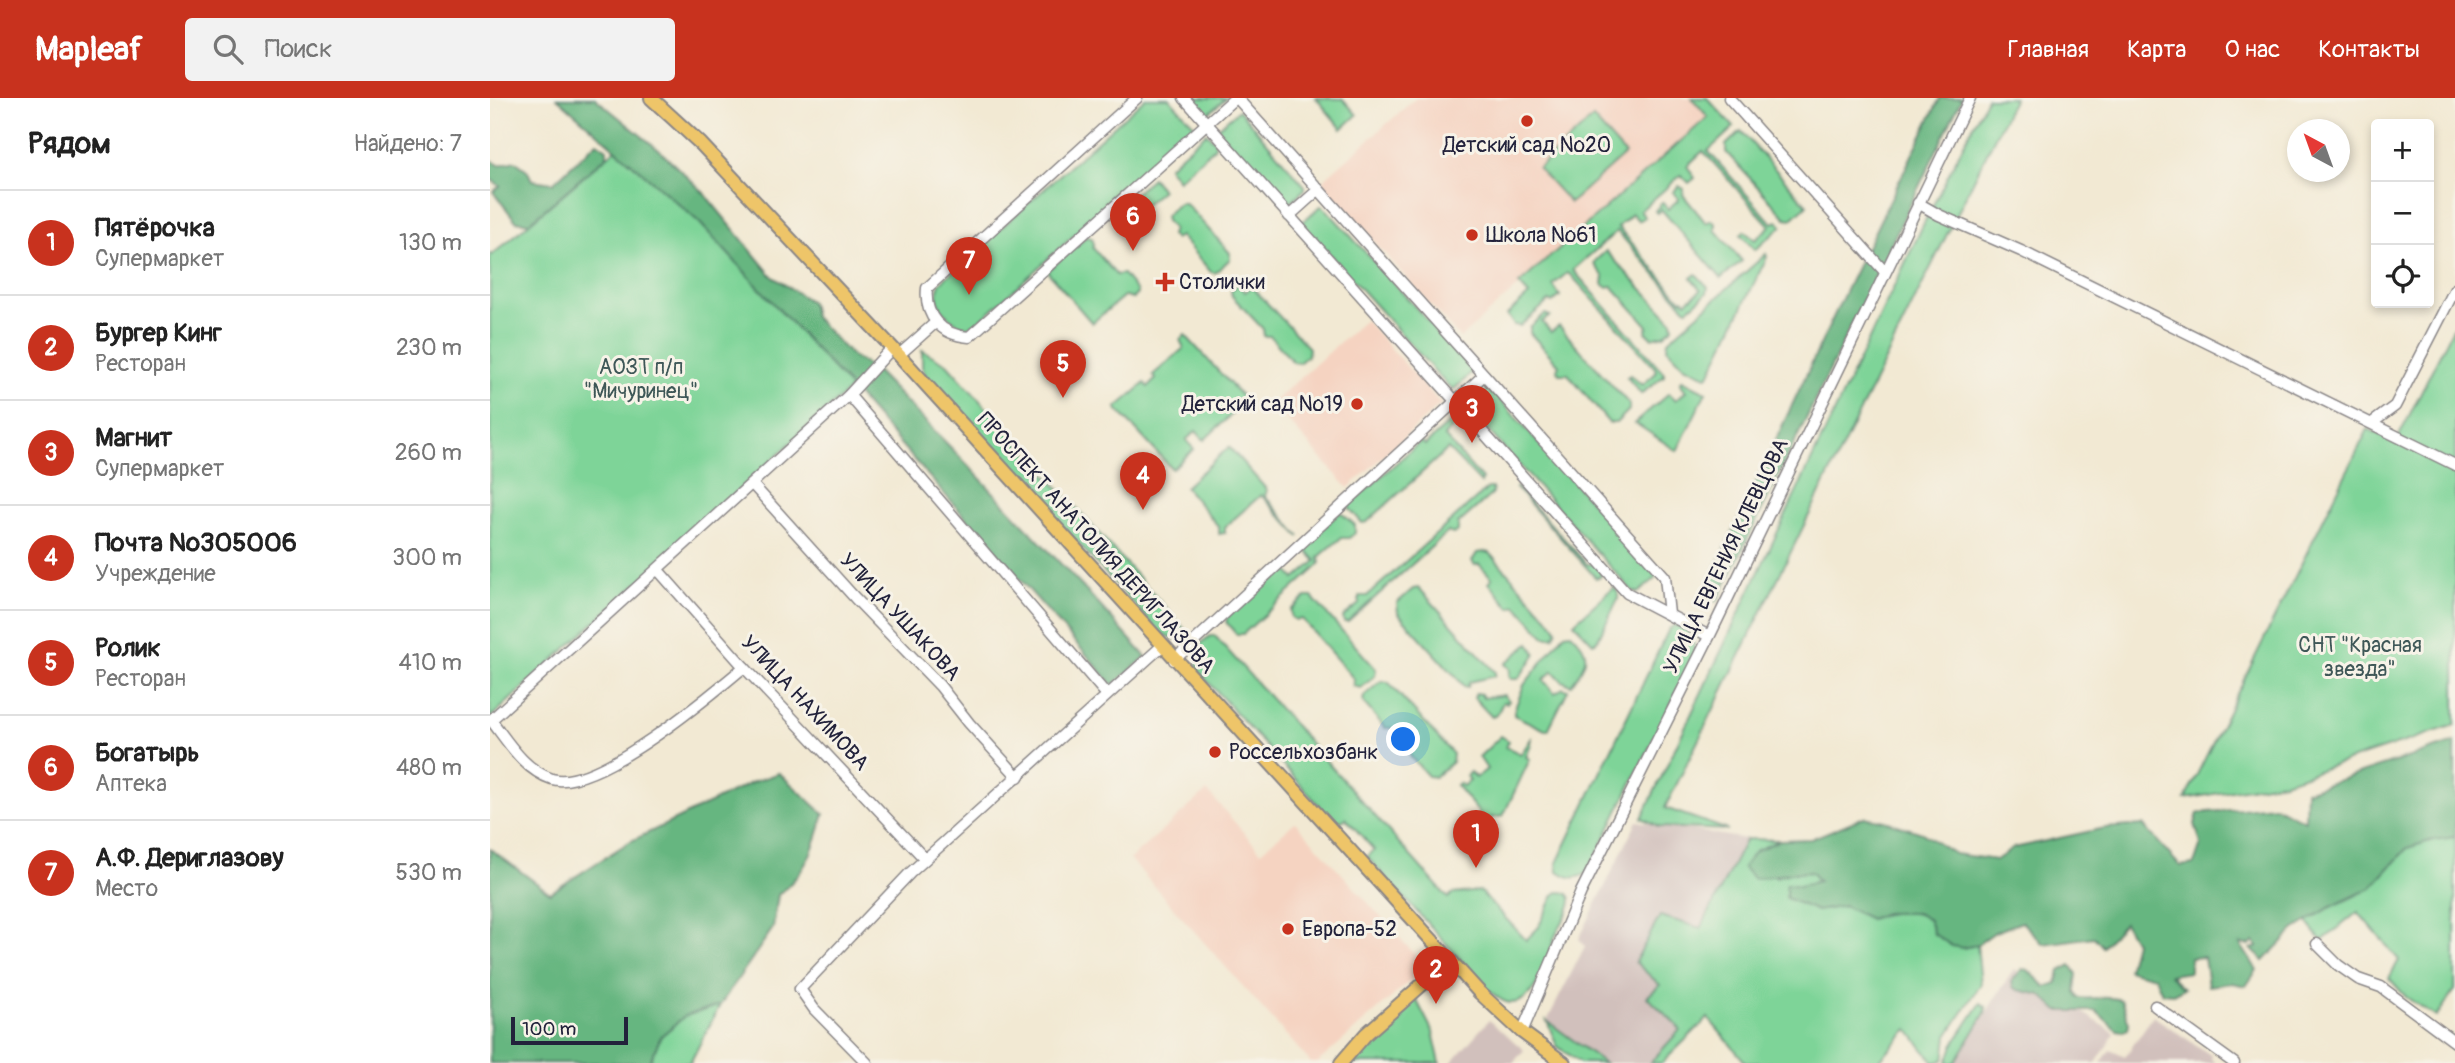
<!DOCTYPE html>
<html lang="ru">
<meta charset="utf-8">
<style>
:root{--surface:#fff;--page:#f2f2f2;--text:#222;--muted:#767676;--line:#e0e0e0;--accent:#c8321e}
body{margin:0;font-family:Pangolin,sans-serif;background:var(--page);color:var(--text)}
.controls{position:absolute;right:21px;top:21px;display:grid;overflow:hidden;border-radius:7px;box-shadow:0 4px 10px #0003}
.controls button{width:63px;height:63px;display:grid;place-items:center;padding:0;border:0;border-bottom:2px solid var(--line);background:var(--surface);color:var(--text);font:35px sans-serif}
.compass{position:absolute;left:1797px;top:21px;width:63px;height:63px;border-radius:50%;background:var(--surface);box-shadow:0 4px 10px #0003;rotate:319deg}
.scale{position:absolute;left:21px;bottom:18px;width:117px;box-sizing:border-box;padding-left:7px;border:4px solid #22223b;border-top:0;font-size:19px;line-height:24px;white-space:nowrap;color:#22223b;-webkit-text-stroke:5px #f7f3e8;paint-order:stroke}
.you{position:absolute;left:914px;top:642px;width:24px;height:24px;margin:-18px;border:5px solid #fff;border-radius:50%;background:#1a73e8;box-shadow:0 0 0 10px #1a73e833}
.badge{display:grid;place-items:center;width:46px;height:46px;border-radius:50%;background:var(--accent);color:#fff;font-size:23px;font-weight:700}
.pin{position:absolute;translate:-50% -58px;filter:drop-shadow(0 2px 4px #0008)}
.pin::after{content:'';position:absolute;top:37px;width:24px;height:21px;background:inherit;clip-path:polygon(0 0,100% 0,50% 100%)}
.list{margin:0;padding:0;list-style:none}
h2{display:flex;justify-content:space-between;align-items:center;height:91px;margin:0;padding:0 28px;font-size:30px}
h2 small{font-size:23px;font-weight:400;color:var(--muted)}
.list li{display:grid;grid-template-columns:46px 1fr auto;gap:21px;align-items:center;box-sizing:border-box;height:105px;padding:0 28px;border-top:2px solid var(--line)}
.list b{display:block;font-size:26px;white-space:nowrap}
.list p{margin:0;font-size:23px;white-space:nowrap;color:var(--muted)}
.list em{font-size:23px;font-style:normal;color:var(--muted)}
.icon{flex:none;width:38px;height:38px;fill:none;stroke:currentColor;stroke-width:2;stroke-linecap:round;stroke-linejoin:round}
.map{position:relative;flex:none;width:1965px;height:965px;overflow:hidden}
header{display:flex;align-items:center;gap:42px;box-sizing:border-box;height:98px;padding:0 35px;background:var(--accent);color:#fff}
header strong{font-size:33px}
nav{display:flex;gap:38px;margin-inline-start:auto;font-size:24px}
.search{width:490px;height:63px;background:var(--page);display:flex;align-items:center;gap:18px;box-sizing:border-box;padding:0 24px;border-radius:7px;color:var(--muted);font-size:26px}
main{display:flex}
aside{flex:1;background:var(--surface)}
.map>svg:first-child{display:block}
</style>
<header>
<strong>Mapleaf</strong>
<div class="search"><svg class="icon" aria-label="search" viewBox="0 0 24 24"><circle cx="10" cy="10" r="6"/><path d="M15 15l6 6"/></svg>Поиск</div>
<nav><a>Главная</a><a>Карта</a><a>О нас</a><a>Контакты</a></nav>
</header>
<main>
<aside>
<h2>Рядом<small>Найдено: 7</small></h2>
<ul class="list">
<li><span class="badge">1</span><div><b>Пятёрочка</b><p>Супермаркет</p></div><em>130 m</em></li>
<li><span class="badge">2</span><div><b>Бургер Кинг</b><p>Ресторан</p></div><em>230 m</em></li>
<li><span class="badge">3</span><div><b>Магнит</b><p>Супермаркет</p></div><em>260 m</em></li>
<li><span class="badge">4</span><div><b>Почта №305006</b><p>Учреждение</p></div><em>300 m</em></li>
<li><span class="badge">5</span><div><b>Ролик</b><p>Ресторан</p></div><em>410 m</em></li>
<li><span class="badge">6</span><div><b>Богатырь</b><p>Аптека</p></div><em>480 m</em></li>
<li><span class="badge">7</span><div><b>А.Ф. Дериглазову</b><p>Место</p></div><em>530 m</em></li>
</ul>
</aside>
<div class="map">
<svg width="1965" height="965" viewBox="0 0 1965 965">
<rect width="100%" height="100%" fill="#f7f3e8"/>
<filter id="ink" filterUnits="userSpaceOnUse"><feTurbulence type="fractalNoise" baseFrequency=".0143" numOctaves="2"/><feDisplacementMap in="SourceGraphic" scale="14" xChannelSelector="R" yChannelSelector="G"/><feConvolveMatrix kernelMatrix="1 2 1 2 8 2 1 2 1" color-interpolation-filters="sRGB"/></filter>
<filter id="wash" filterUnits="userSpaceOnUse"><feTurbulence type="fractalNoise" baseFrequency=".00686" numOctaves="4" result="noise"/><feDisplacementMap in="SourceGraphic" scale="28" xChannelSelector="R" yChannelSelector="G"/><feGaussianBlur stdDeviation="1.57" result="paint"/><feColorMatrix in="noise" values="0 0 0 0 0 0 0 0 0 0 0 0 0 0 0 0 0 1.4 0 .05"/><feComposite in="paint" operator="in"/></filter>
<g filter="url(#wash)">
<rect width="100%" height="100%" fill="#f2e9d3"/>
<g fill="#f5d3c1">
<path d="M926,0H1202L1219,19L970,240L831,84Z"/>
<path d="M875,222L951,306L858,390L782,305Z"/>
<path d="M717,693L771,754L805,724L936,869L827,965H821L640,761Z"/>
</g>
<g fill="#d1c0bc">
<path d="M1147,723L1256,741L1211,830L1145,865L1170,887L1157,899L1187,927L1190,933L1160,965H1114L1057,923L1095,848L1089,841Z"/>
<path d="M1524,871L1625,935L1606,965H1464Z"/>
<path d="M1663,918L1722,958L1721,961L1726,965H1611L1620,952L1635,959Z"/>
<path d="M999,922L1034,952L1023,965H961Z"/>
</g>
<g fill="#7ed498" stroke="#507b6a" stroke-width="2">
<path d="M655,0H679L705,28L486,226L476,229C457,223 441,205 450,185Z"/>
<path d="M698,0H736L718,16L712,15Z"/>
<path d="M826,0L853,1L867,17L852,31Z"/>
<path d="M1202,0H1217L1244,29L1218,53L1282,125L1288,123L1292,128L1265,152L1251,137L1254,133L1265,142L1280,128L1213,53L1197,68L1205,80L1199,85L1191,77L1150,113L1155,119L1149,123L1142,116L1128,129L1191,202L1193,201L1196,204L1211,192L1201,180L1206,176L1218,189L1217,195L1198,211L1195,210L1127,133L1083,172L1174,275V278L1151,296L1137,279L1140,277L1152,287L1166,275L1165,270L1081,177L1077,175L1063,187L1070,198L1062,205L1059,203L1030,228L1024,227L1017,217L1039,197L1029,186L1218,19Z"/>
<path d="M1497,0H1524L1175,710L1238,732L1170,729L1152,720L1434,125Z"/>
<path d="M749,12L815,88V91L797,107L726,31Z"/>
<path d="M1103,20L1135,56L1080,105L1048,70Z"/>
<path d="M1251,33L1317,107L1302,121L1296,120L1236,54V47Z"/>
<path d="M716,35L725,43V49L688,82L678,69Z"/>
<path d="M126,51L209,124L361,290L0,620V156L2,157Z"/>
<path d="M662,80L672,92L630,128L622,120L624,114Z"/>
<path d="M1189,88L1194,91L1193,97L1216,125L1222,122L1226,127L1225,132L1252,163L1231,180L1171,111L1167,115L1165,113L1172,104L1178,111L1189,101L1183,94Z"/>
<path d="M689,105H695L740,155V161L725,175L721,174L690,138L685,141L681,137L683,131L676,123L675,118Z"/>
<path d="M831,108L837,112L979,268L982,275L964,291L958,288L813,127L812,124Z"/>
<path d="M597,138L603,141V150L626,177L633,176L647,193V196L642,201L634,198L602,225L557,173Z"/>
<path d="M1116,153L1182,223L1183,229L1174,237L1162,240L1156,234L1158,228L1122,188L1117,189L1113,186L1114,179L1104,166L1106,162Z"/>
<path d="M1276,156L1277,159L1219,277L1216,278L1194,268L1177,250L1178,243Z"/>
<path d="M748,186L755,194L762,189L819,250L818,257L809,265L803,264L780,238H774L773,231L742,198L741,193Z"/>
<path d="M1055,216L1060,218L1052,224L1061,234L1069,228L1139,306V312L1126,325H1119L1078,276H1069L1067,271L1069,267L1040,235V229Z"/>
<path d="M1965,226V627L1794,684L1695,701L1878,331L1906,344Z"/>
<path d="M695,237L756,303L714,342L706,333L696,342L704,351L682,371L626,310L655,285L658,289L666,281L663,277L694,250L690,242Z"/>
<path d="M432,252L457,266L699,536L685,541L671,536L436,279L432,269Z"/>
<path d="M1192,282L1216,294L1187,353L1145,325L1179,295L1186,302L1196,293L1190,285Z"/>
<path d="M997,292L1003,294L1164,474L1166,480L1148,495L1142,493L979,311L978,309Z"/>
<path d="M971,317L974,319L954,338L992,381L991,385L958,351L877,424L872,425L859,410V407L931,343L935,347L967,318Z"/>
<path d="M739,349L777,392L775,398L810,439L771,397L735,429V435L729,436V429L695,389Z"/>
<path d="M1027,389L1097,466H1105L1111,472V478L1106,480L1026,390Z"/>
<path d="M998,390H1002L1003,395L968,426V433L963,436L958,434L858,524H854L853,519L869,506V498H877Z"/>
<path d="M850,414L865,427V435L859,440H851L829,459L830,465L827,469L753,536H746L736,524L738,517L793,468L805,481L826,463L816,452L815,446Z"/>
<path d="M994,454L1000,455L1065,528L1067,533L1063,539H1055L1026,507L1020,510L999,485L1002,480L989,466L985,467L982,463L987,455Z"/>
<path d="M1124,489L1128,494V501L1107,543L1103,545L1084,525Z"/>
<path d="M929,490L1005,574V578L979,584L978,589H975L908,515L907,505L923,491Z"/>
<path d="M816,499H822L886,571L885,578L871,590L863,588L864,581L812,521L806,522L801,519V512Z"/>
<path d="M1185,527C1201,531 1207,546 1203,561L1098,774C1087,782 1079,781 1068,773L1067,765L1179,531Z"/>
<path d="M1081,535C1103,555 1097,564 1081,587L1072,583L1063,573L1053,582L1065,595L1073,590L1078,592L1058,632H1055L1024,617V613L1034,587L1071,540L1075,536Z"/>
<path d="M721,538H725L958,800L962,796L990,793L1036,842L1048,830L1064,797L1068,794C1074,794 1079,794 1081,801C1082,810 1068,831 1064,841C1058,859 1045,912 1016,904C1006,901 998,891 991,884L877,759L884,752L856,720L852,723H843L710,575C703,561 706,545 721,538Z"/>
<path d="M1039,545L1046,556L1028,581H1021L1019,578L1020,571L1015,566Z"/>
<path d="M891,583L898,584L963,656L962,664L945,679L938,678L920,658V649L915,643L909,645L906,641L907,635L902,630H895L873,604L874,598Z"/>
<path d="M986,595L991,596L993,600L1014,597L1019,603L1017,605L1013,604L1007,617L1002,619L984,600Z"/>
<path d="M1011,638L1019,643L1016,649L1031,656L1041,641V647L1036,659L1040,661L1013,718L994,721L966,687L969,685L973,688L980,682L976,678L980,674L986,680L997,671L989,659Z"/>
<path d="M1965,739V892L1946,919L1916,899L1899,880L1909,862L1868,814L1832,843L1817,824L1839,810L1881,790L1917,750L1943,742Z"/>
<path d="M1256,741L1290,742L1265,753L1285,779L1300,775L1321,774L1329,783L1310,788L1327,813L1354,808L1380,821C1395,815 1422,809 1437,821C1441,824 1442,830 1444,836L1472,850L1487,847L1491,886L1457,938L1454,962L1444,965L1418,931L1387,965H1256L1218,920L1172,965H1160L1190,932L1187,927L1157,899L1170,887L1145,864L1170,818L1211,830Z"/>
<path d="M926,901L943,934L950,965H863L891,933Z"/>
<path d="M1491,905L1496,909L1495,915L1465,965H1457L1463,947Z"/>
<path d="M230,907L200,965H159L171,938L195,918Z"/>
<path d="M1057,923L1114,965H1090L1067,948Z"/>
</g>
<g fill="#66b680" stroke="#446c5e" stroke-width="2">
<path d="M67,0H105L169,52L213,94L282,178L321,204L324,219L363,259L384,271L471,360L603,500L656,559L623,587L361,290L209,124Z"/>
<path d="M1450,0H1472L1227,504L1213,497L1357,190Z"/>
<path d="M107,44L117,51V58L39,125L26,123L3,94L10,88L0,81V61L9,67L25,63L37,72L42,82L63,85Z"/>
<path d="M1965,644V739L1943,742L1917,750L1881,790L1839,810L1804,832L1774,863L1761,851L1768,849L1764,844L1760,847L1750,846L1767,872L1756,888L1742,885L1718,888L1714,859L1700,860V874L1680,877L1694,890L1683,896L1672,895L1665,879L1638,872L1645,844L1634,825L1613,849L1604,839L1553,846L1532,824L1505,834L1487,847L1472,850L1462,848L1444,836L1439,822L1427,815H1395L1380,821L1354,808L1327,813L1296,800V786L1310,788L1329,783L1321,774L1300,775L1264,781L1253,769L1265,753L1290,742L1321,741L1374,719L1395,723L1432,735L1465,756L1506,762L1524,750L1615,730L1653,727L1690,768L1704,766L1711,746L1705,726L1708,715L1784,708L1815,723L1816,693Z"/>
<path d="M289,675L334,716C323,753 318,772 288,797L283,830L230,907L195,918L171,938L159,965H0V751L60,795L139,744L263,684Z"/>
<path d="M1581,867L1587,876L1585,894L1588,900C1603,902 1616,897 1631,902L1639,925L1638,931L1633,933L1627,932L1606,913H1568L1551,897L1528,892L1523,889L1522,883L1532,871L1538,872L1556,889L1567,885L1570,873Z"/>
</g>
</g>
<g filter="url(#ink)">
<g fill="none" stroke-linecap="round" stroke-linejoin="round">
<g stroke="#8a8687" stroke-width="13">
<g id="minor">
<path d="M647,0L437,190C434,218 451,237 479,239L745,0"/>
<path d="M694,0L1137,495L1219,538"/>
<path d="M747,0L1175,479L1179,516"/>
<path d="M1239,0L1395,174"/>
<path d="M1428,105L1449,117L1531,153L1965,367"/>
<path d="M799,118L828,92"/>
<path d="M409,257L445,225"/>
<path d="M359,297L617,597"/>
<path d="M1882,325L1905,308L1965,191"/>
<path d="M262,386L365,500L450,588L479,625L528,679"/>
<path d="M168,472L254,569L435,761"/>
<path d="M684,562L994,277"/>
<path d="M254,569C221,597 106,694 62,681C34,672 18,644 1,622L359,297L402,250"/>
<path d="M1827,846L1848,867L1868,881L1891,889L1965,944"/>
<path d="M1665,908L1744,965"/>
<path d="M1032,934L1091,794L1221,535L1480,0"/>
<path d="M377,965L324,911L310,891L420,775L672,548"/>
</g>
</g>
<g stroke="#8a8687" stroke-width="16">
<g id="major">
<path d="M161,0L211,46L409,257L990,895L1032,934L1074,965"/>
<path d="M851,965L876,936L960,862"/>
</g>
</g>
<use href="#minor" stroke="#fff" stroke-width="10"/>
<use href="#major" stroke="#eec569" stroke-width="12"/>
</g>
</g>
<g fill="#c8321e" stroke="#f7f3e8" stroke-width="2.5">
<circle cx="1037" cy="23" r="7"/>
<circle cx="982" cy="137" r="7"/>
<path d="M671.5 173.5h7v7h7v7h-7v7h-7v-7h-7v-7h7z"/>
<circle cx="867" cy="306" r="7"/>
<circle cx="725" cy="654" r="7"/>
<circle cx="798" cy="831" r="7"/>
</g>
<g text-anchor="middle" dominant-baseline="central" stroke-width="6" stroke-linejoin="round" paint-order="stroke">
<g font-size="21" fill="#22223b" stroke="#f7f3e8" text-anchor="start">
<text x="1037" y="47" text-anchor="middle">Детский сад №20</text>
<text x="996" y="137">Школа №61</text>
<text x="689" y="184">Столички</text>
<text x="853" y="306" text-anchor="end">Детский сад №19</text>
<text x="739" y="654">Россельхозбанк</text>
<text x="812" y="831">Европа-52</text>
</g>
<g font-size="21" fill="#3e5757" stroke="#f7f3e8">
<text x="151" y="269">АОЗТ п/п<tspan x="151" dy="24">"Мичуринец"</tspan></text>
<text x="1870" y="547">СНТ "Красная<tspan x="1870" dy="24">звезда"</tspan></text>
</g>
<g font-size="21" fill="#22223b" stroke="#f7f3e8">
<text transform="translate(606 445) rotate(48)">ПРОСПЕКТ АНАТОЛИЯ ДЕРИГЛАЗОВА</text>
<text transform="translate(1236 458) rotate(-64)">УЛИЦА ЕВГЕНИЯ КЛЕВЦОВА</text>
<text transform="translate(410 519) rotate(47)">УЛИЦА УШАКОВА</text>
<text transform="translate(315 605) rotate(47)">УЛИЦА НАХИМОВА</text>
</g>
</g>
</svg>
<div class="controls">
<button>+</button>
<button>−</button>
<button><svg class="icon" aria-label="locate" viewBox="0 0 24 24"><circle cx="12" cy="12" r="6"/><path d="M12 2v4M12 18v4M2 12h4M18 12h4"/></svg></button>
</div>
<svg class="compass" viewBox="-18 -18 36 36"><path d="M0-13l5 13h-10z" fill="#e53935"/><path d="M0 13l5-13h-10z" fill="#767676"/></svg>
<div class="scale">100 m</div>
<div class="you"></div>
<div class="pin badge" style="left:986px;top:770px">1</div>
<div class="pin badge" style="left:946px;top:906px">2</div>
<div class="pin badge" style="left:982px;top:345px">3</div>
<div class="pin badge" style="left:653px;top:412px">4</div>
<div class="pin badge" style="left:573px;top:300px">5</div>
<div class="pin badge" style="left:643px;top:153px">6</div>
<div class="pin badge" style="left:479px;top:197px">7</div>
</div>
</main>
